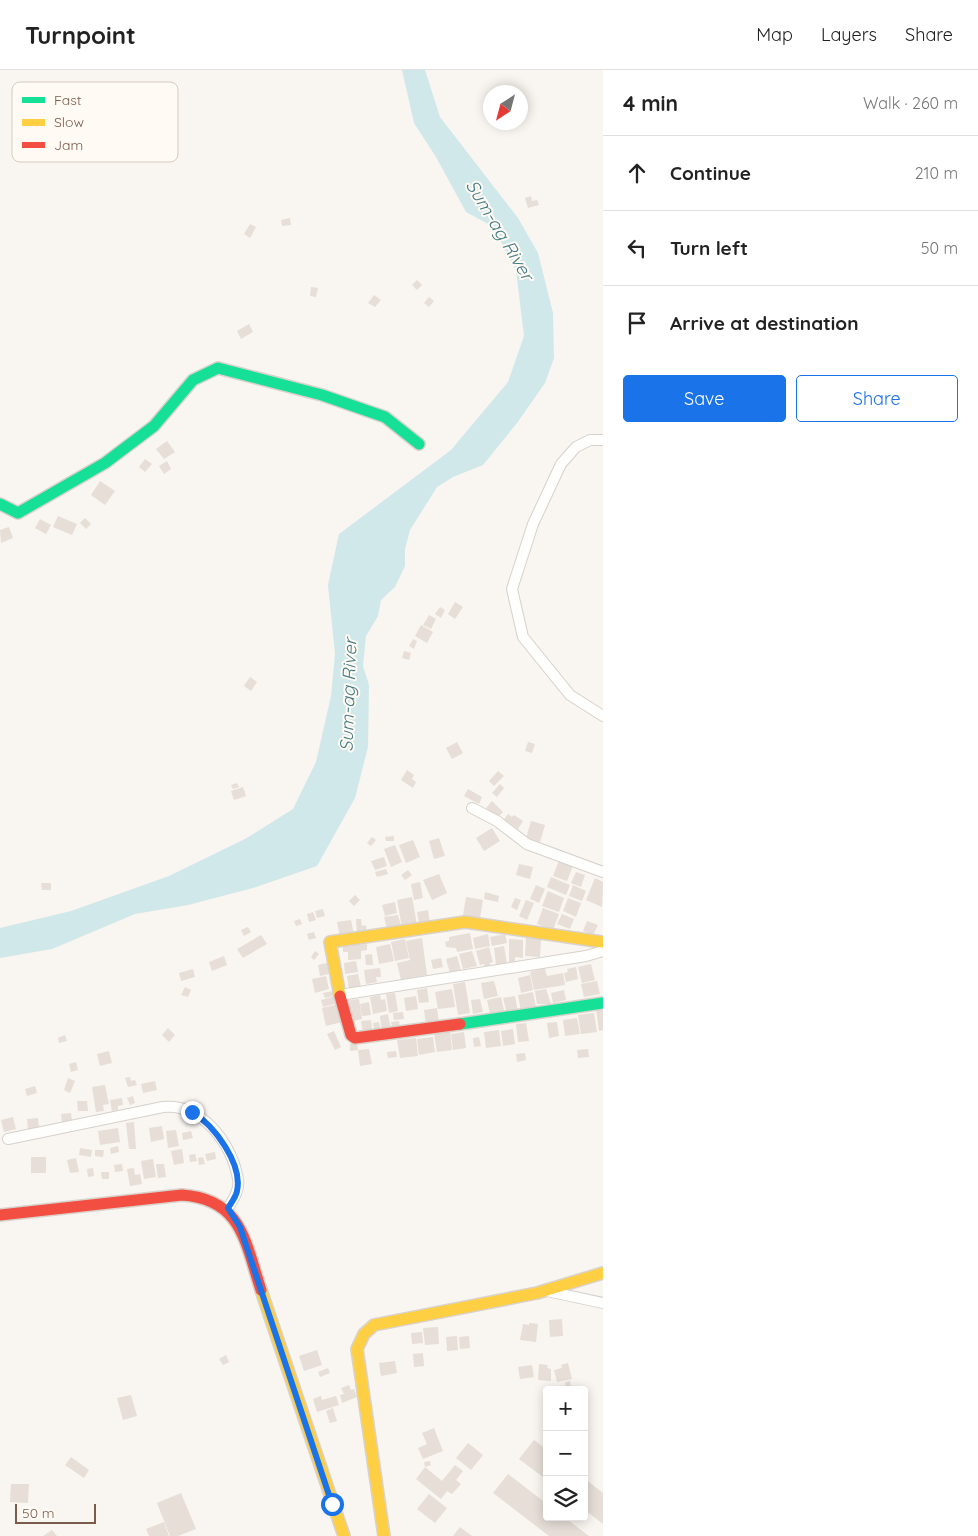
<!DOCTYPE html>
<meta charset="utf-8">
<style>
:root{--surface:#fff;--page:#f2f2f2;--text:#222;--muted:#767676;--line:#e0e0e0;--accent:#1a73e8}
body{margin:0;font-family:Quicksand,sans-serif;background:var(--page);color:var(--text)}
.controls{position:absolute;right:15px;bottom:15px;display:grid;overflow:hidden;border-radius:5px;box-shadow:0 2px 12px #0003}
.controls button{width:45px;height:45px;display:grid;place-items:center;padding:0;border:0;border-bottom:1px solid var(--line);background:var(--surface);color:var(--text);font:25px sans-serif}
.compass{position:absolute;left:483px;top:15px;width:45px;height:45px;border-radius:50%;background:var(--surface);box-shadow:0 2px 12px #0003;rotate:216deg}
.scale{position:absolute;left:15px;bottom:12px;width:81px;box-sizing:border-box;padding-left:5px;border:2px solid #7a5c4d;border-top:0;font-size:14px;line-height:18px;white-space:nowrap;color:#7a5c4d;-webkit-text-stroke:4px #fffaf3;paint-order:stroke}
.stop{position:absolute;width:15px;height:15px;margin:-11px;border:4px solid #1a73e8;border-radius:50%;background:#fff}
.stop.end{background:#1a73e8;border-color:#fff;box-shadow:0 1px 5px #0008}
.list{margin:0;padding:0;list-style:none}
h2{display:flex;justify-content:space-between;align-items:center;height:65px;margin:0;padding:0 20px;font-size:21px}
h2 small{font-size:16px;font-weight:400;color:var(--muted)}
.list li{display:grid;grid-template-columns:32px 1fr auto;gap:15px;align-items:center;box-sizing:border-box;height:75px;padding:0 20px;border-top:1px solid var(--line)}
.list b{display:block;font-size:19px;white-space:nowrap}
.list em{font-size:16px;font-style:normal;color:var(--muted)}
.actions{display:flex;gap:10px;padding:15px 20px}
.actions a{flex:1;padding:11px 0;border:1px solid var(--accent);border-radius:5px;text-align:center;font-size:18px;color:var(--accent)}
.actions .main{background:var(--accent);color:#fff}
.icon{flex:none;width:28px;height:28px;fill:none;stroke:currentColor;stroke-width:2;stroke-linecap:round;stroke-linejoin:round}
.map{position:relative;flex:none;width:603px;height:1466px;overflow:hidden}
header{display:flex;align-items:center;gap:30px;box-sizing:border-box;height:70px;padding:0 25px;background:var(--surface);border-bottom:1px solid var(--line)}
header strong{font-size:24px}
nav{display:flex;gap:28px;margin-inline-start:auto;font-size:18px}
main{display:flex}
aside{flex:1;background:var(--surface)}
.map>svg:first-child{display:block}
</style>
<header>
<strong>Turnpoint</strong>
<nav><a>Map</a><a>Layers</a><a>Share</a></nav>
</header>
<main>
<div class="map">
<svg width="603" height="1466" viewBox="0 0 603 1466">
<rect width="100%" height="100%" fill="#f9f5f0"/>
<path fill="#d0e8ea" d="M402,0H425L440,47L518,148L538,183L553,243L554,288L545,313L517,353L483,395L453,407L437,417L410,460L405,479V496L395,517L381,530L378,546L366,566L363,596L369,615L368,677L355,728L317,796L253,818L188,835L135,844L52,879L0,888V858L71,841L169,806L245,769L293,739L316,692L331,626L335,584L328,515L339,464L451,380L508,312L524,266L516,200L492,156L466,142L436,87L414,53Z"/>
<g fill="#e6ded7">
<path d="M487,25H490V37H485Z"/>
<path d="M531,126L532,131L537,130L539,135L528,138L525,128Z"/>
<path d="M290,148L291,155L282,156L281,150Z"/>
<path d="M250,154L256,157L250,168L244,164Z"/>
<path d="M417,210L422,215L417,220L412,215Z"/>
<path d="M311,217L318,218L316,227L310,226Z"/>
<path d="M374,225L381,230L375,237L368,233Z"/>
<path d="M429,227L434,231L429,237L424,233Z"/>
<path d="M249,254L253,262L241,269L237,261Z"/>
<path d="M167,371L175,382L164,389L156,379Z"/>
<path d="M145,389L152,394L145,402L139,397Z"/>
<path d="M167,391L171,399L164,404L159,396Z"/>
<path d="M100,411L115,421L105,435L91,425Z"/>
<path d="M58,446L77,454L72,465L53,457Z"/>
<path d="M85,448L91,454L86,459L80,453Z"/>
<path d="M40,449L51,455L46,464L35,458Z"/>
<path d="M9,457L13,468L1,473L0,460Z"/>
<path d="M455,532L463,537L455,549L448,544Z"/>
<path d="M440,537L445,540L441,548L435,544Z"/>
<path d="M429,545L436,549L431,559L423,555Z"/>
<path d="M421,555L433,562L427,573L415,566Z"/>
<path d="M413,569L417,571L414,579L409,576Z"/>
<path d="M404,581L411,583L409,590L402,588Z"/>
<path d="M250,607L257,612L251,621L244,616Z"/>
<path d="M457,672L463,683L452,689L446,678Z"/>
<path d="M528,672L535,674L532,683L525,681Z"/>
<path d="M407,700L414,705L412,709L416,712L413,718L401,710Z"/>
<path d="M498,701L504,706L494,716L489,711Z"/>
<path d="M237,713L239,717L233,719L231,715Z"/>
<path d="M500,714L504,718L497,727L492,723Z"/>
<path d="M243,717L246,726L234,730L231,721Z"/>
<path d="M468,719L482,727L479,734L464,726Z"/>
<path d="M492,731L503,742L497,748L486,738Z"/>
<path d="M508,744L512,747L514,745L523,751L518,759L510,753L508,757L502,752Z"/>
<path d="M531,751L545,755L540,772L526,768Z"/>
<path d="M492,758L500,771L484,781L476,768Z"/>
<path d="M394,766V771H386L385,767Z"/>
<path d="M372,767L376,770L371,776L367,773Z"/>
<path d="M439,768L445,786L434,789L429,771Z"/>
<path d="M413,770L420,787L406,793L399,775Z"/>
<path d="M395,775L402,792L391,797L384,779Z"/>
<path d="M384,787L387,796L375,800L371,791Z"/>
<path d="M559,790L573,796L567,811L553,806Z"/>
<path d="M519,794L533,797L530,809L516,805Z"/>
<path d="M386,799L388,804L377,807L375,802Z"/>
<path d="M408,800L412,805L405,810L401,805Z"/>
<path d="M576,802L585,805L581,817L571,813Z"/>
<path d="M439,804L447,823L432,830L423,810Z"/>
<path d="M551,807L570,815L566,825L547,817Z"/>
<path d="M595,808L603,812L602,837L586,830Z"/>
<path d="M420,812L423,828L414,830L411,814Z"/>
<path d="M41,813H51V820H42Z"/>
<path d="M536,815L545,819L539,833L530,829Z"/>
<path d="M573,815L586,821L582,831L569,826Z"/>
<path d="M548,821L564,828L559,842L542,836Z"/>
<path d="M485,822L499,826L498,832L484,829Z"/>
<path d="M355,825L360,830L354,836L349,831Z"/>
<path d="M412,827L417,855L402,857L397,830Z"/>
<path d="M466,827L483,830L480,848L463,845Z"/>
<path d="M515,828L521,830L517,840L511,837Z"/>
<path d="M568,828L581,833L576,847L563,841Z"/>
<path d="M526,830L534,833L527,850L519,846Z"/>
<path d="M395,832L397,843L385,846L382,835Z"/>
<path d="M543,838L559,844L553,860L537,854Z"/>
<path d="M323,839L325,846L317,848L315,841Z"/>
<path d="M428,840L430,852L419,854L417,842Z"/>
<path d="M313,842L316,850L309,852L307,844Z"/>
<path d="M562,844L574,849L570,859L557,854Z"/>
<path d="M398,845L401,856L387,859L384,847Z"/>
<path d="M300,849L302,854L296,856L294,851Z"/>
<path d="M356,849H361L362,856L366,855L367,864L357,865Z"/>
<path d="M351,850L354,865L340,867L337,852Z"/>
<path d="M587,851L598,855L593,865L583,861Z"/>
<path d="M248,857L251,862L244,866L241,860Z"/>
<path d="M314,862L316,868L309,870L307,864Z"/>
<path d="M470,863L473,879L457,882L456,878L446,877L445,872L449,871V867Z"/>
<path d="M488,864L490,876L475,879L473,868Z"/>
<path d="M505,864L507,873L492,876L490,867Z"/>
<path d="M261,865L267,874L243,888L237,879Z"/>
<path d="M422,868L427,905L401,910L397,893L410,890L406,871Z"/>
<path d="M526,868L541,869L540,887L525,886Z"/>
<path d="M405,869L409,888L395,891L391,872Z"/>
<path d="M509,869L523,870V888L515,887V894H509Z"/>
<path d="M367,874V880L361,881V889L348,890V882H343V876Z"/>
<path d="M390,874L394,891L379,894L376,877Z"/>
<path d="M504,876L507,894L496,895L494,878Z"/>
<path d="M489,877L493,892L490,893L491,897L485,898L484,894L480,895L476,881Z"/>
<path d="M315,881L319,884L314,890L311,887Z"/>
<path d="M472,881L477,896L463,899L459,884Z"/>
<path d="M372,884L373,895H366L365,885Z"/>
<path d="M224,886L227,895L212,901L209,892Z"/>
<path d="M457,886L461,900L450,903L446,889Z"/>
<path d="M441,888L443,897L433,899L431,890Z"/>
<path d="M356,891L358,902L345,904L344,893Z"/>
<path d="M331,892L333,903L320,906L318,895Z"/>
<path d="M591,894L595,910L582,913L578,897Z"/>
<path d="M576,897L578,909L566,912L564,903L568,902L567,899Z"/>
<path d="M380,898L381,907H376L377,912L366,914L364,900Z"/>
<path d="M545,898L547,906L563,903L565,915L534,920L530,902Z"/>
<path d="M193,899L195,907L181,911L179,903Z"/>
<path d="M358,904L361,917L349,919L347,906Z"/>
<path d="M530,905L533,920L521,923L518,908Z"/>
<path d="M326,906L329,919L315,923L312,909Z"/>
<path d="M494,911L498,926L484,929L481,913Z"/>
<path d="M597,911L600,924L584,927L581,914Z"/>
<path d="M465,912L470,943L458,945L453,914Z"/>
<path d="M185,917L191,920L188,927L181,925Z"/>
<path d="M427,918L429,932L419,933L417,920Z"/>
<path d="M452,919L455,937L438,939L435,922Z"/>
<path d="M546,919L551,934H537L535,921Z"/>
<path d="M564,920L566,930L553,933L551,923Z"/>
<path d="M333,921L334,926L325,928L323,923Z"/>
<path d="M533,922L536,938L521,941L518,925Z"/>
<path d="M395,923L398,941L389,943L386,924Z"/>
<path d="M380,925L381,930L385,929L387,941L373,944L370,927Z"/>
<path d="M336,926L338,933L323,937L321,930Z"/>
<path d="M416,926L418,939L406,941L404,928Z"/>
<path d="M515,926L518,942L507,944L503,928Z"/>
<path d="M501,927L505,945L491,948L487,930Z"/>
<path d="M359,929L362,949L352,951L349,930Z"/>
<path d="M480,929L483,942L473,944L471,930Z"/>
<path d="M369,932L371,945L362,946L360,934Z"/>
<path d="M339,934L342,952L326,956L322,938Z"/>
<path d="M437,938L439,952L426,954L424,940Z"/>
<path d="M603,938V960L599,961L596,939Z"/>
<path d="M403,942L404,949L394,950L393,943Z"/>
<path d="M594,943L597,962L581,964L578,945Z"/>
<path d="M388,944L391,960L382,962L380,946Z"/>
<path d="M577,948L580,964L565,966L563,950Z"/>
<path d="M371,950L372,959L363,964L361,951Z"/>
<path d="M399,951L400,958L392,959L391,952Z"/>
<path d="M379,952L381,962L375,963L373,953Z"/>
<path d="M557,952L559,966L549,968L547,953Z"/>
<path d="M526,953L529,971L518,972L516,954Z"/>
<path d="M168,958L175,965L169,972L162,965Z"/>
<path d="M513,959L515,974L503,976L501,961Z"/>
<path d="M499,960L501,976L486,978L484,962Z"/>
<path d="M334,961L341,977L335,980L327,964Z"/>
<path d="M450,961L452,980L437,982L434,963Z"/>
<path d="M464,962L466,978L453,980L451,964Z"/>
<path d="M65,965L67,971L59,973L58,968Z"/>
<path d="M433,967L435,982L419,985L417,969Z"/>
<path d="M479,967L481,976L474,977L473,968Z"/>
<path d="M416,968L418,986L400,988L397,970Z"/>
<path d="M357,973L358,980L350,981V974Z"/>
<path d="M369,979L372,994L360,996L358,980Z"/>
<path d="M588,979L589,987L578,988L577,980Z"/>
<path d="M109,981L112,993L100,996L97,984Z"/>
<path d="M396,981L397,987L388,988L387,982Z"/>
<path d="M525,983L526,990L517,992L516,984Z"/>
<path d="M76,992L78,1000L71,1002L69,994Z"/>
<path d="M130,1007L131,1011L135,1010L137,1015L128,1017L125,1008Z"/>
<path d="M68,1008L75,1011L70,1023L64,1020Z"/>
<path d="M155,1011L157,1020L143,1023L141,1014Z"/>
<path d="M105,1015L109,1034L103,1035L104,1041L96,1042L92,1017Z"/>
<path d="M35,1016L37,1023L27,1026L25,1019Z"/>
<path d="M133,1026L135,1033L130,1035L127,1028Z"/>
<path d="M122,1028L123,1035L118,1036V1040L112,1041L110,1030Z"/>
<path d="M77,1031H87L88,1041H78Z"/>
<path d="M71,1043L72,1051L62,1052L61,1044Z"/>
<path d="M13,1047L16,1059L4,1062L1,1050Z"/>
<path d="M38,1048L39,1059L28,1060L27,1049Z"/>
<path d="M134,1052L136,1079H129L126,1053Z"/>
<path d="M162,1056L164,1069L151,1072L149,1058Z"/>
<path d="M118,1058L120,1072L100,1075L98,1061Z"/>
<path d="M176,1060L179,1076L168,1078L166,1061Z"/>
<path d="M191,1061L193,1068L183,1070L182,1063Z"/>
<path d="M118,1076L119,1082L111,1084L110,1078Z"/>
<path d="M80,1078L92,1080L91,1087L79,1085Z"/>
<path d="M182,1079L184,1093L174,1095L171,1081Z"/>
<path d="M95,1080H104L103,1087L95,1086Z"/>
<path d="M215,1082L216,1089L207,1091L205,1084Z"/>
<path d="M195,1084L197,1091L190,1092L189,1085Z"/>
<rect x="31" y="1087" width="15" height="16"/>
<path d="M203,1087L205,1094L199,1095L198,1088Z"/>
<path d="M76,1088L79,1102L70,1103L67,1090Z"/>
<path d="M153,1089L156,1107L144,1109L141,1091Z"/>
<path d="M122,1094L123,1101L115,1102L114,1095Z"/>
<path d="M156,1094H164L166,1107L158,1108Z"/>
<path d="M93,1098L94,1106L88,1107L87,1099Z"/>
<path d="M134,1098L135,1105L140,1104L142,1114L130,1116L127,1099Z"/>
<path d="M101,1102H109V1109H102Z"/>
<path d="M562,1249L563,1266L550,1267L549,1250Z"/>
<path d="M529,1253L538,1254L536,1272L520,1270L523,1254L529,1255Z"/>
<path d="M438,1257L439,1274L425,1275L423,1258Z"/>
<path d="M422,1262L423,1273L412,1274L411,1263Z"/>
<path d="M457,1266L458,1280L447,1281L446,1267Z"/>
<path d="M469,1266L470,1278L460,1279L459,1267Z"/>
<path d="M317,1280L322,1295L304,1301L299,1286Z"/>
<path d="M423,1283L424,1296L414,1297L413,1284Z"/>
<path d="M226,1285L229,1292L223,1295L219,1289Z"/>
<path d="M395,1291L397,1303L381,1306L379,1293Z"/>
<path d="M568,1293L572,1309L557,1312L554,1300L562,1298L561,1295Z"/>
<path d="M539,1294L548,1295L547,1298L551,1299V1311L538,1310Z"/>
<path d="M532,1295L534,1307L520,1309L518,1297Z"/>
<path d="M328,1298L330,1303L320,1307L318,1302Z"/>
<path d="M570,1311L571,1319L566,1320L565,1312Z"/>
<path d="M349,1315L351,1320L354,1319L357,1327L342,1333L340,1325L344,1324L341,1318Z"/>
<path d="M131,1325L137,1346L123,1350L117,1328Z"/>
<path d="M321,1326L322,1330L336,1326L339,1335L317,1342L313,1329Z"/>
<path d="M333,1338L337,1351L330,1353L326,1341Z"/>
<path d="M434,1358L443,1381L423,1389L418,1378L427,1374L422,1363Z"/>
<path d="M534,1370L547,1380V1410L519,1389Z"/>
<path d="M468,1373L483,1385L471,1400L456,1388Z"/>
<path d="M71,1387L89,1400L84,1408L65,1395Z"/>
<path d="M430,1391L431,1395L425,1397L424,1392Z"/>
<path d="M455,1395L463,1401L456,1410L461,1414L452,1424L447,1421L441,1429L416,1409L425,1397L442,1411Z"/>
<path d="M508,1404L547,1434V1447H564L589,1466H549L493,1423Z"/>
<path d="M584,1408L603,1423V1454L584,1439Z"/>
<path d="M11,1414H29L28,1433L10,1432Z"/>
<path d="M181,1423L196,1459L178,1466H170L157,1433Z"/>
<path d="M429,1424L447,1438L435,1453L417,1439Z"/>
<path d="M164,1452L169,1466H149L146,1459Z"/>
<path d="M460,1457L472,1466H453Z"/>
<path d="M52,1460L57,1466H43Z"/>
</g>
<g fill="none" stroke-linecap="round" stroke-linejoin="round">
<g stroke="#d7d1cb" stroke-width="12">
<g id="street">
<path d="M603,370H590L576,377L561,394L533,454L512,519L523,567L570,625L603,646"/>
<path d="M472,738L497,751L527,774L603,802"/>
<path d="M340,925L586,886L603,881"/>
<path d="M8,1069L163,1037C202,1033 232,1074 238,1109C240,1120 233,1130 228,1138"/>
<path d="M547,1221L603,1233"/>
</g>
</g>
<g stroke="#d9d2cb" stroke-width="14">
<g id="fast">
<path d="M0,434L18,443L105,393L154,356L193,310L218,298L322,325L385,347L419,374"/>
<path d="M460,954L603,933"/>
</g>
</g>
<g stroke="#d9d2cb" stroke-width="14">
<g id="slow">
<path d="M340,926L330,872L465,852L603,872"/>
<path d="M261,1220L344,1466"/>
<path d="M384,1466L357,1279L364,1264L374,1255L537,1223L603,1203"/>
</g>
</g>
<g stroke="#d9d2cb" stroke-width="14">
<g id="jam">
<path d="M340,926L351,965L355,968L460,954"/>
<path d="M0,1145L182,1125C242,1129 245,1172 261,1220"/>
</g>
</g>
<use href="#street" stroke="#fefefd" stroke-width="10"/>
<use href="#fast" stroke="#16e098" stroke-width="11"/>
<use href="#slow" stroke="#ffcf43" stroke-width="11"/>
<use href="#jam" stroke="#f24e42" stroke-width="11"/>
</g>
<g fill="none" stroke-linecap="round" stroke-linejoin="round">
<path stroke="#1a73e8" stroke-width="6" d="M192,1042C214,1055 243,1094 237,1121C236,1127 231,1133 228,1138L240,1157L332,1434"/>
</g>
<g text-anchor="middle" dominant-baseline="central" stroke-width="4" stroke-linejoin="round" paint-order="stroke">
<g font-size="18" font-style="italic" fill="#437c86" stroke="#fffaf3">
<text transform="translate(500 160) rotate(59)">Sum-ag River</text>
<text transform="translate(348 625) rotate(-88)">Sum-ag River</text>
</g>
</g>
<rect x="12" y="12" width="166" height="80" rx="8" fill="#fffaf3" stroke="#d7cbc1" stroke-width="1"/>
<rect x="22" y="27" width="23" height="6" fill="#16e098"/>
<rect x="22" y="49" width="23" height="7" fill="#ffcf43"/>
<rect x="22" y="72" width="23" height="6" fill="#f24e42"/>
<g font-size="14" fill="#7a5c4d">
<text x="54" y="35">Fast</text>
<text x="54" y="57">Slow</text>
<text x="54" y="80">Jam</text>
</g>
</svg>
<div class="controls">
<button>+</button>
<button>−</button>
<button><svg class="icon" aria-label="layers" viewBox="0 0 24 24"><path d="M12 4l9 5-9 5-9-5zM3 14l9 5 9-5"/></svg></button>
</div>
<svg class="compass" viewBox="-18 -18 36 36"><path d="M0-13l5 13h-10z" fill="#e53935"/><path d="M0 13l5-13h-10z" fill="#767676"/></svg>
<div class="scale">50 m</div>
<div class="stop" style="left:332px;top:1434px"></div>
<div class="stop end" style="left:192px;top:1042px"></div>
</div>
<aside>
<h2>4 min<small>Walk · 260 m</small></h2>
<ul class="list">
<li><svg class="icon" aria-label="ahead" viewBox="0 0 24 24"><path d="M12 20V5M6 11l6-6 6 6"/></svg><div><b>Continue</b></div><em>210 m</em></li>
<li><svg class="icon" aria-label="left" viewBox="0 0 24 24"><path d="M17 20v-9H6M10 6l-5 5 5 5"/></svg><div><b>Turn left</b></div><em>50 m</em></li>
<li><svg class="icon" aria-label="arrive" viewBox="0 0 24 24"><path d="M6 21V4h12l-3 4 3 4H6"/></svg><div><b>Arrive at destination</b></div></li>
</ul>
<div class="actions"><a class="main">Save</a><a>Share</a></div>
</aside>
</main>
